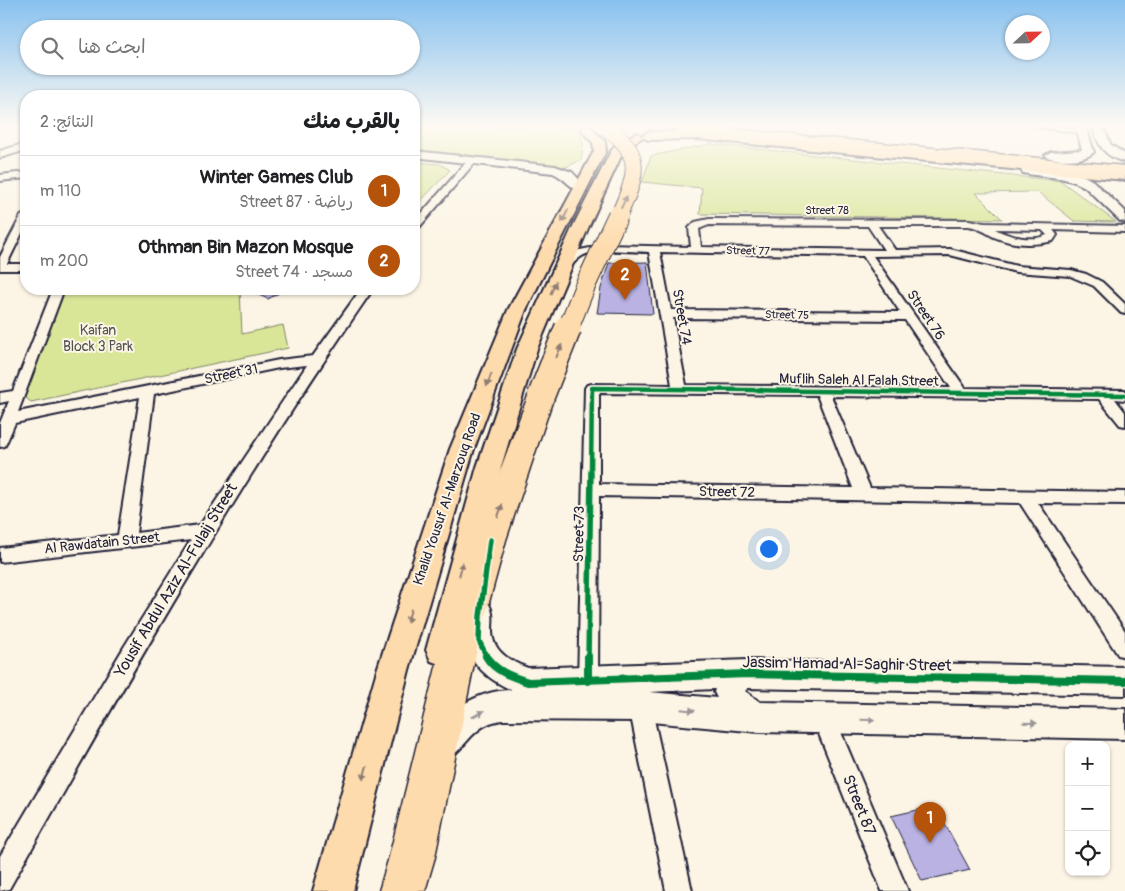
<!DOCTYPE html>
<html lang="ar">
<meta charset="utf-8">
<style>
:root{--surface:#fff;--page:#f6f6f6;--text:#202124;--muted:#757577;--line:#e0e0e0;--accent:#b45309}
body{margin:0;font-family:Pangolin,"Playpen Sans Arabic",sans-serif;background:var(--page);color:var(--text);direction:rtl}
.controls{position:absolute;right:15px;bottom:15px;display:grid;overflow:hidden;border-radius:10px;box-shadow:0 1px 4px #0004}
.controls button{width:45px;height:45px;display:grid;place-items:center;padding:0;border:0;border-bottom:1px solid var(--line);background:var(--surface);color:var(--text);font:25px sans-serif}
.compass{position:absolute;left:1005px;top:15px;width:45px;height:45px;border-radius:50%;background:var(--surface);box-shadow:0 1px 4px #0004;rotate:68deg}
.you{position:absolute;left:768px;top:548px;width:18px;height:18px;margin:-12px;border:4px solid #fff;border-radius:50%;background:#1a73e8;box-shadow:0 0 0 8px #1a73e833}
.badge{display:grid;place-items:center;width:32px;height:32px;border-radius:50%;background:var(--accent);color:#fff;font-size:16px;font-weight:700}
.pin{position:absolute;translate:-50% -41px;filter:drop-shadow(0 1px 2px #0008)}
.pin::after{content:'';position:absolute;top:26px;width:18px;height:15px;background:inherit;clip-path:polygon(0 0,100% 0,50% 100%)}
.list{margin:0;padding:0;list-style:none}
h2{display:flex;justify-content:space-between;align-items:center;height:65px;margin:0;padding:0 20px;font-size:21px}
h2 small{font-size:16px;font-weight:400;color:var(--muted)}
.list li{display:grid;grid-template-columns:32px 1fr auto;gap:15px;align-items:center;box-sizing:border-box;height:70px;padding:0 20px;border-top:1px solid var(--line)}
.list b{display:block;font-size:19px;white-space:nowrap}
.list p{margin:0;font-size:16px;white-space:nowrap;color:var(--muted)}
.list em{font-size:16px;font-style:normal;color:var(--muted)}
.icon{flex:none;width:28px;height:28px;fill:none;stroke:currentColor;stroke-width:2;stroke-linecap:round;stroke-linejoin:round}
.map{position:relative;flex:none;width:1125px;height:891px;overflow:hidden;direction:ltr}
.search{position:absolute;background:var(--surface);box-shadow:0 1px 4px #0004;left:20px;top:20px;width:400px;height:55px;display:flex;align-items:center;gap:12px;box-sizing:border-box;padding:0 18px;border-radius:28px;color:var(--muted);font-size:19px}
.panel{position:absolute;background:var(--surface);box-shadow:0 1px 4px #0004;left:20px;top:90px;width:400px;height:205px;border-radius:20px;direction:rtl}
.map>svg:first-child{display:block}
</style>
<div class="map">
<svg width="1125" height="891" viewBox="0 0 1125 891">
<rect width="100%" height="100%" fill="#fcf5e5"/>
<filter id="ink" filterUnits="userSpaceOnUse"><feTurbulence type="fractalNoise" baseFrequency=".02" numOctaves="2"/><feDisplacementMap in="SourceGraphic" scale="10" xChannelSelector="R" yChannelSelector="G"/><feConvolveMatrix kernelMatrix="1 2 1 2 8 2 1 2 1" color-interpolation-filters="sRGB"/></filter>
<g filter="url(#ink)">
<g fill="#d9e698" stroke="#7e846a">
<path d="M421,127H571C585,134 584,146 581,160L566,167H553L414,149V134Z"/>
<path d="M710,144L1061,181L1116,222L1074,221L1038,192L976,193L1002,219L700,214L702,188L642,182L651,156Z"/>
<path d="M414,162L440,164L450,170L414,208Z"/>
<path d="M63,289H240L242,334L283,325L288,348L31,402L23,396Z"/>
</g>
<g fill="#b9b2e3" stroke="#22223b">
<path d="M647,262L653,314L597,313L601,288L609,263Z"/>
<path d="M245,289H286L268,299Z"/>
<path d="M935,806L970,870L922,881L891,816Z"/>
</g>
<g fill="none" stroke-linecap="round" stroke-linejoin="round">
<path stroke="#d0cbc3" stroke-width="16" stroke-dasharray="16 8" stroke-linecap="butt" d="M671,127L682,129"/>
<g stroke="#22223b" stroke-width="4">
<g id="street">
<path d="M1037,127H1068L1086,131L1082,133Z"/>
<path d="M469,159L476,161L417,230L414,231V222Z"/>
<path d="M26,172V178L0,181V175Z"/>
<path d="M26,213V225L7,264H26V270H0V257L21,216Z"/>
<path d="M709,219L969,220L984,223L1125,226V232L1053,230L1057,235L1053,241C1034,246 1012,245 994,237C985,232 979,228 969,226H878L895,250L950,249L1017,266L1071,270L1086,274L1102,282L1125,304V314L1121,313L1094,286L1070,276L1016,272L950,255L873,256L965,388L1125,390V400L1115,399L1125,412V426L1120,425L1099,399L831,396L870,488L1125,492V504L1038,503L1125,631V657L1118,655L1020,503L599,496L598,681L595,688L588,691L581,688L578,681L585,388L587,385L592,384L672,385L649,252C631,252 598,247 582,256C575,260 571,268 563,270L558,267L575,251L605,245L691,247L689,228L695,222ZM709,225L868,226L884,250L701,247L699,229ZM995,229L1042,230L1047,235C1032,242 1010,237 995,229ZM660,252L863,256L900,312L671,310ZM673,318L905,320L951,388L686,385ZM599,393L817,395L853,488L599,484Z"/>
<path d="M53,289H64L18,412L279,360L313,356L361,289H373C239,482 124,685 9,889L0,891V856L124,647L191,540L0,562V548L118,535L140,397L15,423L5,446L0,447V423L9,401L0,403V393L13,391ZM307,365L200,525L136,533L154,394L279,368Z"/>
<path d="M640,695L647,699L651,706L692,891H666L629,706L633,699Z"/>
<path d="M824,708L832,711L908,891H882L813,719L816,711Z"/>
</g>
</g>
<g stroke="#22223b" stroke-width="4">
<g id="secondary">
<path d="M1076,127H1086L1094,152C1084,162 1059,161 1047,157L1045,155L1051,152L1082,150Z"/>
<path d="M1093,127H1103L1111,145L1125,154V162C1105,157 1098,146 1093,127Z"/>
<path d="M26,143V150L0,158V151Z"/>
<path d="M414,151L555,166L572,172L586,187L580,191C571,189 565,178 553,173L414,157Z"/>
<path d="M1027,166L1067,171L1086,177L1093,181L1125,211V222L1120,221L1085,187C1065,175 1044,178 1023,173L1021,170Z"/>
<path d="M480,601L489,604C494,614 492,621 492,631C492,651 511,662 528,668L748,660L1125,667V695L748,688L745,691L760,702L1125,709V739L759,732L640,721L502,720C497,721 491,722 486,725C468,734 463,752 443,761L432,756L427,745C441,713 477,690 512,690C476,675 453,644 471,604ZM715,689L714,692L717,698L649,692Z"/>
</g>
</g>
<g stroke="#22223b" stroke-width="4">
<g id="primary">
<path d="M583,127H591L605,142L606,151L526,310L474,449L409,670L353,891H313L377,670L450,449L508,310L594,151L593,143L581,130Z"/>
<path d="M697,131L1125,172V180L697,139L648,140L643,137L627,147L623,152L589,226L537,349L501,467L458,650L453,661L442,665L431,661L426,650L477,467L517,349L573,226L611,151L619,141L637,133L642,136L648,132Z"/>
</g>
</g>
<g stroke="#22223b" stroke-width="3">
<g id="highway">
<path d="M676,127H710L1125,166V176L682,133L677,132Z"/>
<path d="M541,388L550,390L554,396L506,540L479,639L435,857L425,891H379L389,857L443,639L474,540L528,396L532,390Z"/>
</g>
</g>
<use href="#street" fill="#fcf5e5" fill-rule="evenodd"/>
<use href="#secondary" fill="#fcf5e5" fill-rule="evenodd"/>
<use href="#primary" fill="#fedbac" fill-rule="evenodd"/>
<use href="#highway" fill="#fedbac" fill-rule="evenodd"/>
<g stroke="#22223b" stroke-width="18" stroke-linecap="butt">
<path id="highway-bridge-far2" d="M606,127C647,154 635,179 618,217"/>
</g>
<g stroke="#22223b" stroke-width="22" stroke-linecap="butt">
<path id="highway-bridge-far1" d="M568,329L585,286L618,215"/>
</g>
<g stroke="#22223b" stroke-width="29" stroke-linecap="butt">
<path id="highway-bridge" d="M541,396L568,328"/>
</g>
<use href="#highway-bridge-far2" stroke="#fedbac" stroke-width="16"/>
<use href="#highway-bridge-far1" stroke="#fedbac" stroke-width="20"/>
<use href="#highway-bridge" stroke="#fedbac" stroke-width="26"/>
<g stroke="#fcf5e5" stroke-width="8">
<path id="cycleway-far2" d="M591,473L592,388L1125,395"/>
</g>
<g stroke="#fcf5e5" stroke-width="9">
<g id="cycleway-far1">
<path d="M487,657L479,641L480,616L490,540"/>
<path d="M588,657L591,472"/>
</g>
</g>
<g stroke="#fcf5e5" stroke-width="11">
<g id="cycleway">
<path d="M486,656C494,671 513,677 528,682L748,674L1125,681"/>
<path d="M588,681V656"/>
</g>
</g>
<use href="#cycleway-far2" stroke="#00873e" stroke-width="4.5"/>
<use href="#cycleway-far1" stroke="#00873e" stroke-width="5.5"/>
<use href="#cycleway" stroke="#00873e" stroke-width="8"/>
</g>
<defs><path id="oneway-solid" d="M-6-.8H1V-3.2L6.5 0L1 3.2V.8H-6Z" transform="scale(1.25)"/></defs>
<g fill="#907e74">
<use href="#oneway-solid" transform="translate(624 202) rotate(-65)"/>
<use href="#oneway-solid" transform="translate(565 216) rotate(117)"/>
<use href="#oneway-solid" transform="translate(553 288) rotate(-67)"/>
<use href="#oneway-solid" transform="translate(559 351) rotate(-68)"/>
<use href="#oneway-solid" transform="translate(489 380) rotate(111)"/>
<use href="#oneway-solid" transform="translate(500 511) rotate(-71)"/>
<use href="#oneway-solid" transform="translate(461 569) rotate(-76)"/>
<use href="#oneway-solid" transform="translate(409 616) rotate(107)"/>
<use href="#oneway-solid" transform="translate(365 773) rotate(105)"/>
</g>
<g fill="#9a9698">
<use href="#oneway-solid" transform="translate(688 710) rotate(6)"/>
<use href="#oneway-solid" transform="translate(478 714) rotate(-28)"/>
<use href="#oneway-solid" transform="translate(868 720) rotate(1)"/>
<use href="#oneway-solid" transform="translate(1030 723) rotate(1)"/>
</g>
</g>
<linearGradient id="sky" x2="0" y2="1"><stop stop-color="#88c1ef"/><stop offset="0.5" stop-color="#fefaf3"/><stop offset="1" stop-color="#fefaf3" stop-opacity="0"/></linearGradient>
<rect width="1125" height="252" fill="url(#sky)"/>
<g text-anchor="middle" dominant-baseline="central" stroke-width="4" stroke-linejoin="round" paint-order="stroke">
<g font-size="11" fill="#22223b" stroke="#fcf5e5">
<text x="827" y="210">Street 78</text>
<text transform="translate(748 251) rotate(1)">Street 77</text>
<text transform="translate(787 315) rotate(1)">Street 75</text>
</g>
<g font-size="14" fill="#22223b" stroke="#fcf5e5">
<text transform="translate(926 315) rotate(56)">Street 76</text>
<text transform="translate(682 317) rotate(80)">Street 74</text>
<text transform="translate(231 374) rotate(-12)">Street 31</text>
<text transform="translate(859 380) rotate(1)">Muflih Saleh Al Falah Street</text>
<text transform="translate(727 492) rotate(1)">Street 72</text>
<text transform="translate(447 499) rotate(-71)">Khalid Yousuf Al-Marzouq Road</text>
<text transform="translate(579 534) rotate(-89)">Street 73</text>
<text transform="translate(102 543) rotate(-6)">Al Rawdatain Street</text>
</g>
<g font-size="14" fill="#505352" stroke="#fcf5e5">
<text x="98" y="330">Kaifan<tspan x="98" dy="16">Block 3 Park</tspan></text>
</g>
<g font-size="16" fill="#22223b" stroke="#fcf5e5">
<text transform="translate(176 580) rotate(-59)">Yousif Abdul Aziz Al-Fulaij Street</text>
<text transform="translate(847 664) rotate(1)">Jassim Hamad Al-Saghir Street</text>
<text transform="translate(859 805) rotate(68)">Street 87</text>
</g>
</g>
</svg>
<div class="controls">
<button>+</button>
<button>−</button>
<button><svg class="icon" aria-label="locate" viewBox="0 0 24 24"><circle cx="12" cy="12" r="6"/><path d="M12 2v4M12 18v4M2 12h4M18 12h4"/></svg></button>
</div>
<svg class="compass" viewBox="-18 -18 36 36"><path d="M0-13l5 13h-10z" fill="#e53935"/><path d="M0 13l5-13h-10z" fill="#757577"/></svg>
<div class="you"></div>
<div class="pin badge" style="left:930px;top:843px">1</div>
<div class="pin badge" style="left:625px;top:300px">2</div>
<div class="search"><svg class="icon" aria-label="search" viewBox="0 0 24 24"><circle cx="10" cy="10" r="6"/><path d="M15 15l6 6"/></svg>ابحث هنا</div>
<section class="panel">
<h2>بالقرب منك<small>النتائج: 2</small></h2>
<ul class="list">
<li><span class="badge">1</span><div><b>Winter Games Club</b><p>رياضة · Street 87</p></div><em>110 m</em></li>
<li><span class="badge">2</span><div><b>Othman Bin Mazon Mosque</b><p>مسجد · Street 74</p></div><em>200 m</em></li>
</ul>
</section>
</div>
